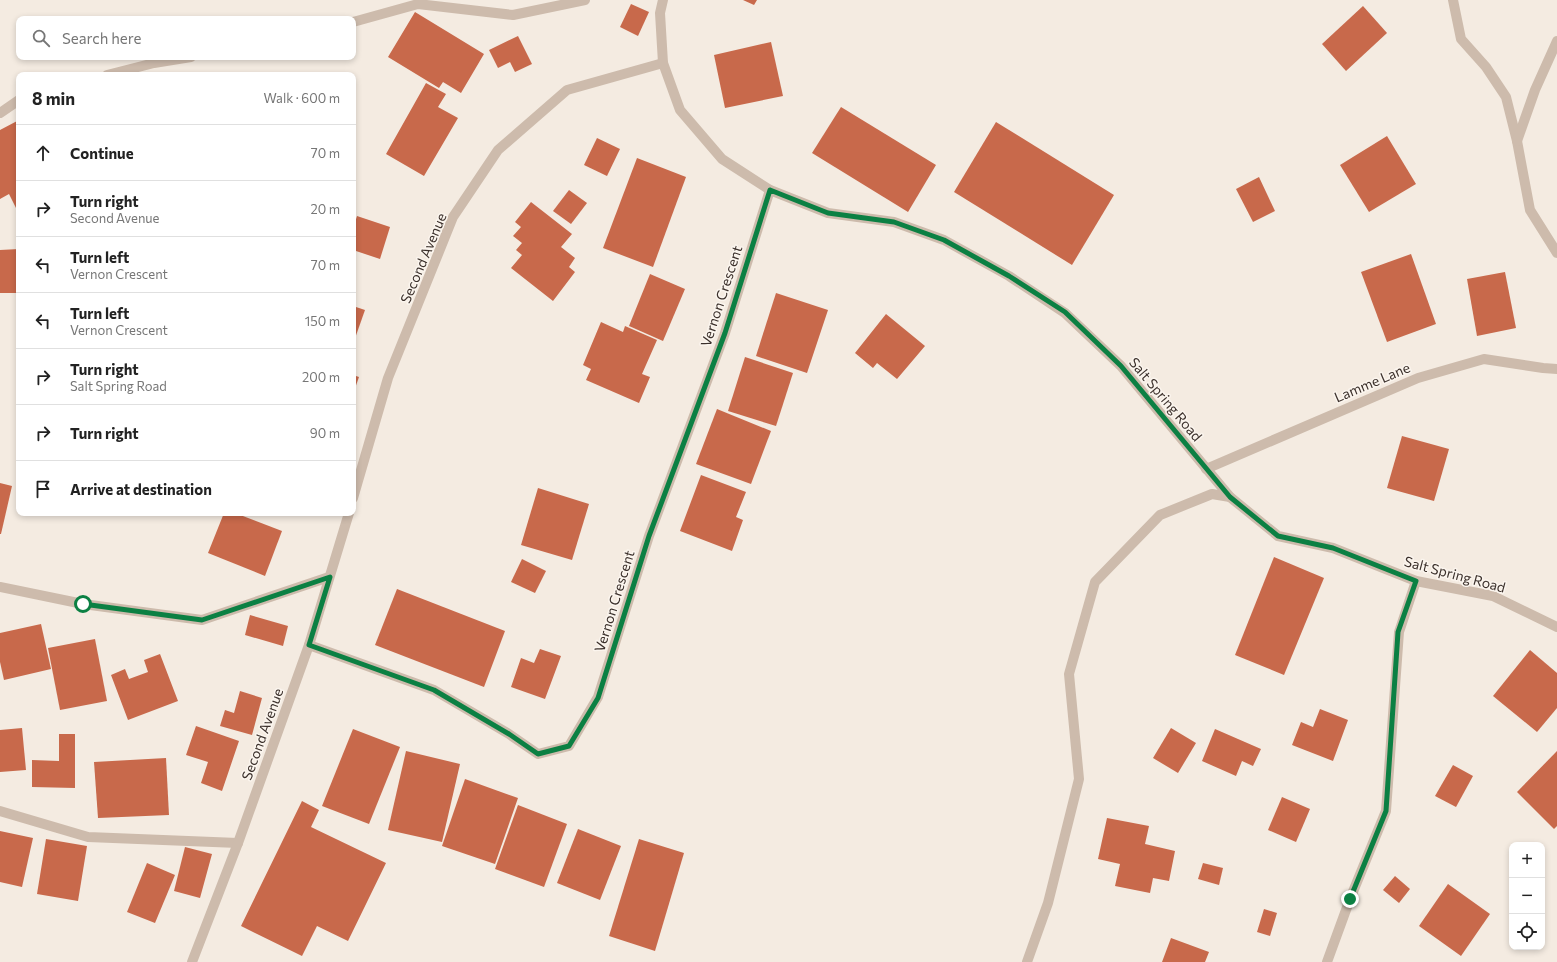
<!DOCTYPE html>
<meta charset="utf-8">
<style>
:root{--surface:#fff;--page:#f6f6f6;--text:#222;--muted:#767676;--line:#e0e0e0}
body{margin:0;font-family:Commissioner,sans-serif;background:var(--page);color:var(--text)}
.controls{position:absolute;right:12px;bottom:12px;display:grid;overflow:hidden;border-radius:8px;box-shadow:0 2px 6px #0003}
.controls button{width:36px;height:36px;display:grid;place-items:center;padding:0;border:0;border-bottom:1px solid var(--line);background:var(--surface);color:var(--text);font:20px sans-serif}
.stop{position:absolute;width:12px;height:12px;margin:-9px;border:3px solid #0b8043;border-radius:50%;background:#fff}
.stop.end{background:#0b8043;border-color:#fff;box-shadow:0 1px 4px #0008}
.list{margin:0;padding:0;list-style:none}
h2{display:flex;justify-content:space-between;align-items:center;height:52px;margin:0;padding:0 16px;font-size:17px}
h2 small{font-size:13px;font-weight:400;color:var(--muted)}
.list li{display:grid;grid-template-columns:26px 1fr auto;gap:12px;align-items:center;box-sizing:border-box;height:56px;padding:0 16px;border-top:1px solid var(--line)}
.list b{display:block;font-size:15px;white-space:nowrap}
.list p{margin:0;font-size:13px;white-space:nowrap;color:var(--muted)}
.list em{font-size:13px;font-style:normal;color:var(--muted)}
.icon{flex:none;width:22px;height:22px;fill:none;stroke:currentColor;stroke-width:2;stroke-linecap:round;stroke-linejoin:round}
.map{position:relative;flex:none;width:1557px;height:962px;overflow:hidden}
.search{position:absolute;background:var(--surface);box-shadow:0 2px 6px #0003;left:16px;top:16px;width:340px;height:44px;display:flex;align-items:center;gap:10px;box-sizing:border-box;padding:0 14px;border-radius:8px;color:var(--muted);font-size:15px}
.panel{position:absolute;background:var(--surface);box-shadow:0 2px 6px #0003;left:16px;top:72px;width:340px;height:444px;border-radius:8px}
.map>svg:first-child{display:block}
</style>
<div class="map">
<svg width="1557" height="962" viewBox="0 0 1557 962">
<rect width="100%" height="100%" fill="#f4ebe1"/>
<g fill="#c8694b">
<path d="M743,0H757L754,5Z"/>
<path d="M631,4L649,12L638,36L620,27Z"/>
<path d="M1363,6L1387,33L1346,71L1322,44Z"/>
<path d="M415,12L484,54L461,93L443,82L439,88L388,57Z"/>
<path d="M518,36L532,64L515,72L510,62L498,68L489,50Z"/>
<path d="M771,42L783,96L725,108L714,55Z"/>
<path d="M426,83L446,94L438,107L458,118L424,176L386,154Z"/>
<path d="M841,107L936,165L908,212L812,153Z"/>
<path d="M19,120V214L9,194L0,199V130Z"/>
<path d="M996,122L1114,195L1072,265L954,192Z"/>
<path d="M1387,136L1416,184L1369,212L1340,165Z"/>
<path d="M597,138L620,149L607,176L584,165Z"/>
<path d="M637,158L686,177L653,267L603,248Z"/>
<path d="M1259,177L1275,211L1253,222L1236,189Z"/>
<path d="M569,190L587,203L571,224L553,211Z"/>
<path d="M531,202L572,234L561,247L575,258L569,267L575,272L553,301L511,268L522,255L516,250L522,243L513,236L521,227L515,222Z"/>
<path d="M357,216L390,227L380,259L353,250V229Z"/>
<path d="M19,249V293H0V250Z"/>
<path d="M1411,254L1436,324L1387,342L1361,272Z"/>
<path d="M1505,272L1516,328L1477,336L1467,279Z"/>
<path d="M650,274L685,289L663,341L629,326Z"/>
<path d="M776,293L828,310L807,373L756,356Z"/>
<path d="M353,306L365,310L353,344Z"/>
<path d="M886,314L925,346L897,379L877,363L873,368L855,353Z"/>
<path d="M601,322L623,332L625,326L657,340L642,374L650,377L639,403L586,380L591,369L583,365Z"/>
<path d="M745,357L793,373L776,426L728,411Z"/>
<path d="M353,375L359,377L353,394Z"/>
<path d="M717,409L771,431L751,484L696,464Z"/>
<path d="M1402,436L1449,449L1434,501L1387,488Z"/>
<path d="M701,475L746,492L736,517L743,520L732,551L680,531Z"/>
<path d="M0,483L12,486L1,534H0Z"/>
<path d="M538,488L589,504L572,560L521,545Z"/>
<path d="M224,513H235L282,531L265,576L208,553Z"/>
<path d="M1274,557L1324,578L1284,675L1235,655Z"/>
<path d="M522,559L546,571L535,593L511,582Z"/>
<path d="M397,589L505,631L484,687L375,645Z"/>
<path d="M250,615L288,626L283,646L245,635Z"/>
<path d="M41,624L51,669L4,680L0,662V633Z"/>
<path d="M95,639L107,701L60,710L48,648Z"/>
<path d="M540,649L561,656L545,699L511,687L521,658L534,663Z"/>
<path d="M1530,650L1557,673V708L1537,732L1493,696Z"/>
<path d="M160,654L178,701L128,720L111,675L125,669L129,679L148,672L144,660Z"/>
<path d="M240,691L262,698L252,735L220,726L225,710L234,713Z"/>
<path d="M1320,709L1348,720L1333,761L1292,745L1301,722L1313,727Z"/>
<path d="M196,726L239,741L222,791L201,783L208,762L186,755Z"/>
<path d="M22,728L26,770L0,772V730Z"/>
<path d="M1171,728L1196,743L1178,773L1153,758Z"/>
<path d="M353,729L400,747L369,824L322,806Z"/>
<path d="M1215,729L1261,749L1253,766L1242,761L1236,776L1202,761Z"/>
<path d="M59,734H75V788L32,787V760L59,761Z"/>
<path d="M406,751L460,764L442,842L388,830Z"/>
<path d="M1557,751V826L1554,829L1517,792Z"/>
<path d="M166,758L169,815L98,818L94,762Z"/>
<path d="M1453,765L1473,776L1456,807L1435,796Z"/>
<path d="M465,779L518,798L495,864L442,846Z"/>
<path d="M1282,797L1310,809L1296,842L1268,830Z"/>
<path d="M302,801L319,810L311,827L386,863L348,941L317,926L302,956L241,926Z"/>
<path d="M518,805L567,824L544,887L495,869Z"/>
<path d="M1107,818L1149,826L1145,844L1175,851L1169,881L1153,878L1150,893L1115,886L1120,864L1098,859Z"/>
<path d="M578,829L621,846L600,900L557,883Z"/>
<path d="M0,831L33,838L22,887L0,882Z"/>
<path d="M46,839L87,846L78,901L37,894Z"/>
<path d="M639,839L684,853L655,951L609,936Z"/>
<path d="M185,847L212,854L200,898L174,891Z"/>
<path d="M147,863L175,875L155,923L127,912Z"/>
<path d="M1203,863L1223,868L1219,885L1198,879Z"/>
<path d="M1395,876L1410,889L1399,903L1383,890Z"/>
<path d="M1448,884L1490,914L1461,956L1419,926Z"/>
<path d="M1264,909L1277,913L1270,936L1257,932Z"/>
<path d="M1171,938L1209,952L1205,962H1162Z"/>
</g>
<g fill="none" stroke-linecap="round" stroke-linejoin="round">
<g stroke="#cdbbac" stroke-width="10">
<path d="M1453,0L1461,39L1486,67L1506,97L1517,141L1530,210L1557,253"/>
<path d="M353,22L418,4L513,15L585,0"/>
<path d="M107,75L154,63L191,57"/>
<path d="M0,113L19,100"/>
<path d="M1517,141L1535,90L1557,41"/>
<path d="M1206,469L1418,378L1484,359L1543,368L1557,369"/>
<path d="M353,498L388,378L453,217L498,150L567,90L663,63"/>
<path d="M0,587L83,604L202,620L329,577"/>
<path d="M309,645L434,690L509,734L538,754L569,746L598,697L649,536L725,333L770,190"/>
<path d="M0,811L88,837L238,843"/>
<path d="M192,962L238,843L309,645L349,513"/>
<path d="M1027,962L1048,903L1079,779L1069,674L1095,582L1160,515L1212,494L1230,497"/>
<path d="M1327,962L1350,899L1386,811L1399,632L1416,581"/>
</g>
<path stroke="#cdbbac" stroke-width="10" d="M663,0L660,13L663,63L680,110L722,159L770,190L828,213L894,222L944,240L1009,276L1065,313L1121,366L1230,497L1278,536L1333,548L1416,581L1493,596L1557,627"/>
</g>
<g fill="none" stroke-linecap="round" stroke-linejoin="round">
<path stroke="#0b8043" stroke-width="5" d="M83,604L202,620L330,577L309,645L434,690L509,734L538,754L569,746L598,698L649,536L725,333L770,190L828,213L894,222L944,240L1009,276L1065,312L1121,366L1230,497L1278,536L1333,548L1416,581L1398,632L1386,811L1350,899"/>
</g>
<g text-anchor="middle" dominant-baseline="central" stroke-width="3" stroke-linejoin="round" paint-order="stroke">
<g font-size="14" fill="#3b302b" stroke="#fbf5ee">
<text transform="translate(423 258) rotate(-67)">Second Avenue</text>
<text transform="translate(721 296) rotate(-72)">Vernon Crescent</text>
<text transform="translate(1372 382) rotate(-23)">Lamme Lane</text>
<text transform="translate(1166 399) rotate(50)">Salt Spring Road</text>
<text transform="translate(1455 574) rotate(15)">Salt Spring Road</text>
<text transform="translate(614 601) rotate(-73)">Vernon Crescent</text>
<text transform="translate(262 734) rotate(-70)">Second Avenue</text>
</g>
</g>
</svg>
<div class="controls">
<button>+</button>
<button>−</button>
<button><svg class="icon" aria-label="locate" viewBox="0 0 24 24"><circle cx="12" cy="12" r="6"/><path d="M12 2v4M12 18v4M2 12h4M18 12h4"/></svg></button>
</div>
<div class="stop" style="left:83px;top:604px"></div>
<div class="stop end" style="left:1350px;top:899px"></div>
<div class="search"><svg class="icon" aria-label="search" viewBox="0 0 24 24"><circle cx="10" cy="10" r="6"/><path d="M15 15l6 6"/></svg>Search here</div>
<section class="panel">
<h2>8 min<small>Walk · 600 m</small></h2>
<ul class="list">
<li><svg class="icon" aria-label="ahead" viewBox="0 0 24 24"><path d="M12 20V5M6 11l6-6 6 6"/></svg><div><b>Continue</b></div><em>70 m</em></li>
<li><svg class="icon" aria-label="right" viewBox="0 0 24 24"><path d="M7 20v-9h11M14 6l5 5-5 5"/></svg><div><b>Turn right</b><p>Second Avenue</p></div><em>20 m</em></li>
<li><svg class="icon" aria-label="left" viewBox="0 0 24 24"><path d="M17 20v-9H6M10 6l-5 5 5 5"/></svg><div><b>Turn left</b><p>Vernon Crescent</p></div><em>70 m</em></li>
<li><svg class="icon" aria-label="left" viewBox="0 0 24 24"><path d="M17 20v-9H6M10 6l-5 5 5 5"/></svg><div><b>Turn left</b><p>Vernon Crescent</p></div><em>150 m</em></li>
<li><svg class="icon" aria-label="right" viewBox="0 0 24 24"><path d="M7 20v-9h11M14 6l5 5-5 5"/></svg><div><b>Turn right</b><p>Salt Spring Road</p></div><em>200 m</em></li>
<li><svg class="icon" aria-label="right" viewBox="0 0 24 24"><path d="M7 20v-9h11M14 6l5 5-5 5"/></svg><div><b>Turn right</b></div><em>90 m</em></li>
<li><svg class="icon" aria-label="arrive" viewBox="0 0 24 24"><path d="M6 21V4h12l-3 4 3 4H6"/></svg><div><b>Arrive at destination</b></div></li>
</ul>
</section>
</div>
